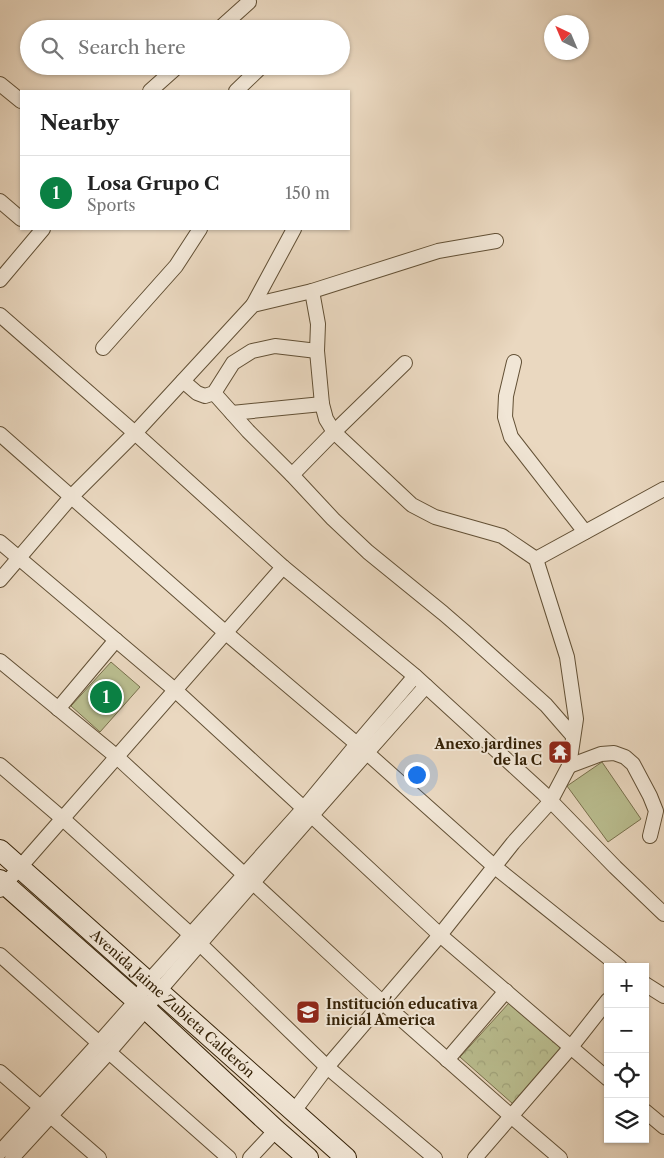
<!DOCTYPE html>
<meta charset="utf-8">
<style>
:root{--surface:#fff;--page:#f2f2f2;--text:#222;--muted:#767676;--line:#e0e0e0;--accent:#0b8043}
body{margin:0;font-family:"Libre Caslon Text",serif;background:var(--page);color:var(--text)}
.controls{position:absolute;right:15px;bottom:15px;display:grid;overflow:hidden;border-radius:0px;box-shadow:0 1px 4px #0004}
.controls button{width:45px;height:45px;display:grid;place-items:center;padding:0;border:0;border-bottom:1px solid var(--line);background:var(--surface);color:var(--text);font:25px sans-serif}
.compass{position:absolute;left:544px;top:15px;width:45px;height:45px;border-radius:50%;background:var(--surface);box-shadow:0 1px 4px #0004;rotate:316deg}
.you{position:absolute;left:416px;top:774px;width:18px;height:18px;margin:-12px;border:4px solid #fff;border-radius:50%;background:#1a73e8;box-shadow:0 0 0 8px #1a73e833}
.badge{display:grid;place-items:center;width:32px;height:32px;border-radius:50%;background:var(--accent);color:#fff;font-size:16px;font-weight:700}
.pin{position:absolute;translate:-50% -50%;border:2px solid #fff;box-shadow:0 1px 5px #0006}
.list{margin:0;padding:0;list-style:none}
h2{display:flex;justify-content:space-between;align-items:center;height:65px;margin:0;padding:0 20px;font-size:21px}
h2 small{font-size:16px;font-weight:400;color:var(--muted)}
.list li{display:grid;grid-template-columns:32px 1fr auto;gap:15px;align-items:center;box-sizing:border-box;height:75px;padding:0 20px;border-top:1px solid var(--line)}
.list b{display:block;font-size:19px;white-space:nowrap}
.list p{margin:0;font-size:16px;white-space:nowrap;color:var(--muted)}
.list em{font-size:16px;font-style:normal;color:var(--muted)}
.icon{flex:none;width:28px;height:28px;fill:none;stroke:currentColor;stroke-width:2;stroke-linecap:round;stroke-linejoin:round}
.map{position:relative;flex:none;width:664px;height:1158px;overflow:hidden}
.search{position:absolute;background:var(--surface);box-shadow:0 1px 4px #0004;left:20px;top:20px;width:330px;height:55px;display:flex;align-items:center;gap:12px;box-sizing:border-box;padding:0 18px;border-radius:28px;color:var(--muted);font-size:19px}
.panel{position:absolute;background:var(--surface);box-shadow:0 1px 4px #0004;left:20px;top:90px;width:330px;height:140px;border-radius:0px}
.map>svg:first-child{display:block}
</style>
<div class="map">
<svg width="664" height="1158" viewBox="0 0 664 1158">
<defs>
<pattern id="park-crowns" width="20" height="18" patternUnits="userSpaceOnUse" patternTransform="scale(1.25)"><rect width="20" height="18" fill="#babe90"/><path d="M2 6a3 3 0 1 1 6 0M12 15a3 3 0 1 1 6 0" fill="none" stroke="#a0a37b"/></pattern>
</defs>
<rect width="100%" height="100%" fill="#ead8c0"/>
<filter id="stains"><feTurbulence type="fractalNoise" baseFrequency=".004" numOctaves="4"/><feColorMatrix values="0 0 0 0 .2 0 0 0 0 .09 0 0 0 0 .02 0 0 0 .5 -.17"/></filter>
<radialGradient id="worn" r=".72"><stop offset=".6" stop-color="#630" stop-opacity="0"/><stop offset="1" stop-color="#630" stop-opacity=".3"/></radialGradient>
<path fill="url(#park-crowns)" stroke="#78704c" d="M509,1003L561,1048L513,1104L460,1057Z"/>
<g fill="#babe90" stroke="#78704c">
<path d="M111,662L140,687L100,732L71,706Z"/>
<path d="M602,762L641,819L608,842L567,786Z"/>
</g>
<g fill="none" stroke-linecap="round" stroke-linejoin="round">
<g stroke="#625035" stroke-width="16">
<g id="street">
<path d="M219,29L249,2"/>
<path d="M0,84L21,101"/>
<path d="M150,91L178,66"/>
<path d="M236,91L262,66"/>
<path d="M0,201L21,219"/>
<path d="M0,280L43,229"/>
<path d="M253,305L294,229"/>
<path d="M0,315L135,433L283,567L415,676L543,793L615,867L664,914"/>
<path d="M103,348L176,266L200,229"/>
<path d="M514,362L506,396L505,417L511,437L585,532"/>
<path d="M183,381L197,393L205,396L214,393L233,363L252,351L275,346L317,351"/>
<path d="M214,393L248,431L292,475L333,519L368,552L443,613L465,632L546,705L573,736"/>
<path d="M232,413L322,404"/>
<path d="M0,434L226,633L357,744"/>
<path d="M292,475L334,432L405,363"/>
<path d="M0,542L175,690L311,815L440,935L608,1079"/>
<path d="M536,559L664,489"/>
<path d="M0,580L71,497L135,433L253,305L312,291L438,251L496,241"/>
<path d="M0,661L117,757L382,1002L511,1116L560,1158"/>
<path d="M58,709L116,640"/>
<path d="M366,752L495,867L620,967"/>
<path d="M0,765L63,819L190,934"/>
<path d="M569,766L601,754L614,753L625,757L633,764L650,796L656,811L650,836"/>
<path d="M0,890L283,567"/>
<path d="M200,944L327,1067L435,1158"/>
<path d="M0,955L99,1043"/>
<path d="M645,984L664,996"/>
<path d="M109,1052L229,1158"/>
<path d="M447,1060L506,991"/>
<path d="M0,1072L99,1158"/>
<path d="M294,1111L327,1067L440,935L513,843L550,802L569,766L576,719L567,657L536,559L502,536L435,517L412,505L334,432L326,419L322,404L317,351L318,324L312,291"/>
<path d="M645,1111L664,1127"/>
<path d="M0,1152L99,1043L136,1001L148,982L159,970L304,808L357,744L415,676"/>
<path d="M12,1158L109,1052L146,1009L159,991C247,889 336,787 426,686"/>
<path d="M250,1158L276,1130"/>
<path d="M475,1158L571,1047L608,1000"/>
</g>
</g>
<g stroke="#352207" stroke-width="22">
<g id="secondary">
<path id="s1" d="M0,850L346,1158"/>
<path d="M0,880L146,1009L276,1130L308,1158"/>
</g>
</g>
<use href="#street" stroke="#f1e6d6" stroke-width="14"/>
<use href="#secondary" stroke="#f1e6d6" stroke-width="20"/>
</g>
<defs>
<g id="temple-square" transform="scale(1.25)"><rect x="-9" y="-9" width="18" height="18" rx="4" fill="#8f2418" stroke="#f1e6d6"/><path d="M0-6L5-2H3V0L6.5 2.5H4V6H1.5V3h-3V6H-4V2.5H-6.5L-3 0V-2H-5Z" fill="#fff"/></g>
<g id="school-square" transform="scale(1.25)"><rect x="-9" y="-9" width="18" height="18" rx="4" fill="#8f2418" stroke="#f1e6d6"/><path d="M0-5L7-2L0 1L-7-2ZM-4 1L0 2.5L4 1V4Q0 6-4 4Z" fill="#fff"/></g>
</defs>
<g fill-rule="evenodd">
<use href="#temple-square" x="560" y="752"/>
<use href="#school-square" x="308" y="1012"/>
</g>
<g text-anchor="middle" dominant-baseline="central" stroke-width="4" stroke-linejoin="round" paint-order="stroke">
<g font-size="14" font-weight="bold" fill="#352207" stroke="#f1e6d6" text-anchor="end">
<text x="542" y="744">Anexo jardines<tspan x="542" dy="16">de la C</tspan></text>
<text x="326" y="1004" text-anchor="start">Institución educativa<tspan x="326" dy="16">inicial America</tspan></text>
</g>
<g font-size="14" fill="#352207" stroke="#f1e6d6">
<text stroke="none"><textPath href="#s1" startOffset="231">Avenida Jaime Zubieta Calderón</textPath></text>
</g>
</g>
<rect width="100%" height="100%" filter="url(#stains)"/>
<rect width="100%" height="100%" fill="url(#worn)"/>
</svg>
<div class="controls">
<button>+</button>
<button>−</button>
<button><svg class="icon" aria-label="locate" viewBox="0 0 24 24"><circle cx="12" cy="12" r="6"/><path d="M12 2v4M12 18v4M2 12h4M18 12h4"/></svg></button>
<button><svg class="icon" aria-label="layers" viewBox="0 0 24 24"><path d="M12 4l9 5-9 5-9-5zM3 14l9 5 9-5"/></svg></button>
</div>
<svg class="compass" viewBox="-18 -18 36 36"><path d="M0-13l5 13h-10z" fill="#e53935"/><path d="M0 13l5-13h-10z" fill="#767676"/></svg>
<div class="you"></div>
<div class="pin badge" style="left:106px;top:697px">1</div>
<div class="search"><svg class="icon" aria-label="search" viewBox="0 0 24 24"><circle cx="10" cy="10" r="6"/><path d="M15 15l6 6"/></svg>Search here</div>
<section class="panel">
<h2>Nearby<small></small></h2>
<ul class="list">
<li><span class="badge">1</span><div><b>Losa Grupo C</b><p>Sports</p></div><em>150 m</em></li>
</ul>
</section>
</div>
